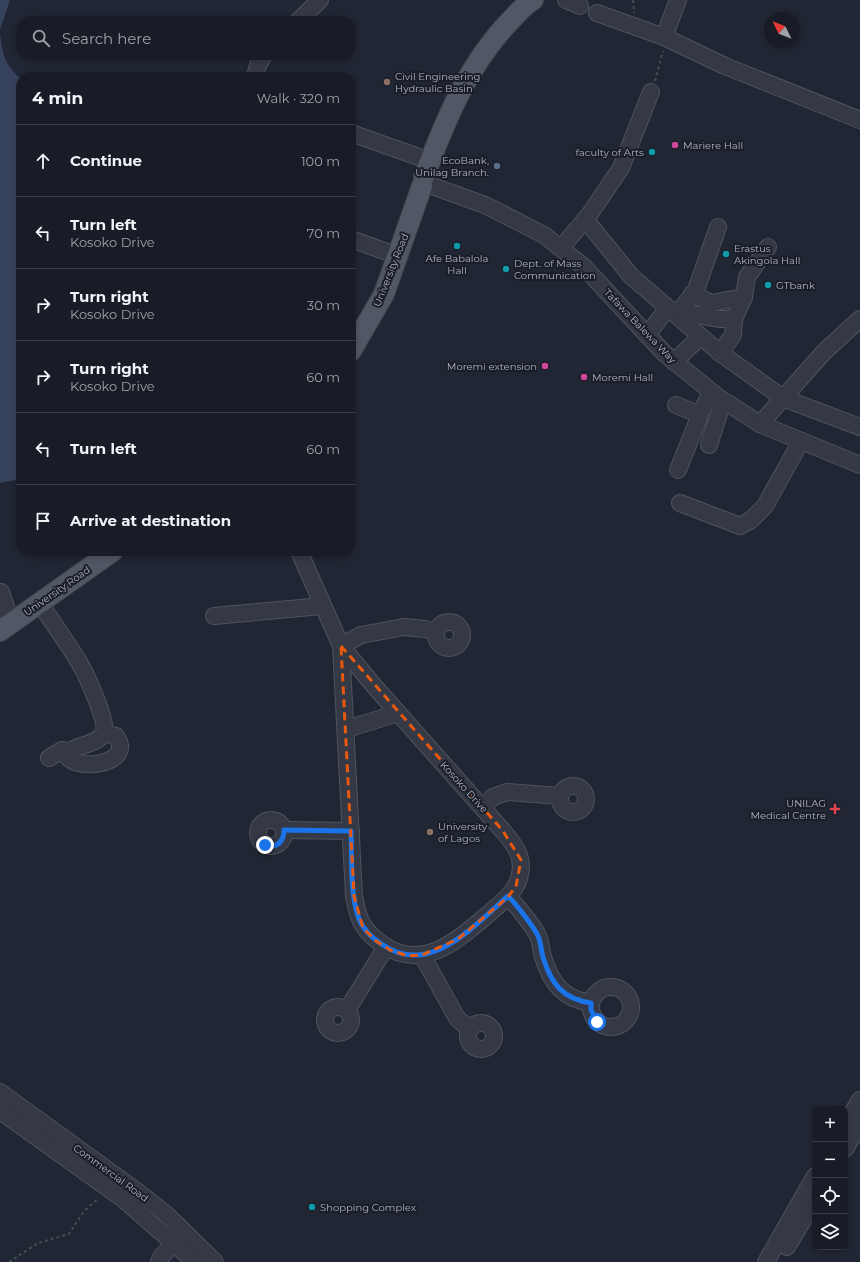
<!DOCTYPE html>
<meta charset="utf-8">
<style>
:root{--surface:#191c27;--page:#22252f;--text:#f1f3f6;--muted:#9fa1a7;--line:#373a44}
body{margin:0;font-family:Montserrat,sans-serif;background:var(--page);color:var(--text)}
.controls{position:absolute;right:12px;bottom:12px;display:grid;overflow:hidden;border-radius:8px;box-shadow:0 2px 6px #0003}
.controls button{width:36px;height:36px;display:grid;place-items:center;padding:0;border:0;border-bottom:1px solid var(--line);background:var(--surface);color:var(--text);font:20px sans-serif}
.compass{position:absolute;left:764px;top:12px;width:36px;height:36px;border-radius:50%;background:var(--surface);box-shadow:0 2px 6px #0003;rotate:313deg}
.stop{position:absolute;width:12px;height:12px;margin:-9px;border:3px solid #1a73e8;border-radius:50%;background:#fff}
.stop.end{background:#1a73e8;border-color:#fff;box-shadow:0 1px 4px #0008}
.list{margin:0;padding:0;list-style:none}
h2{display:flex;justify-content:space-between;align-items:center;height:52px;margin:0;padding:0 16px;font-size:17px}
h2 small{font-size:13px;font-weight:400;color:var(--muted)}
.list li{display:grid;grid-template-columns:26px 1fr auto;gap:12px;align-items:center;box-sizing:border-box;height:72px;padding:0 16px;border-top:1px solid var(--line)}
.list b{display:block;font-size:15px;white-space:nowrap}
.list p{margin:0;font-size:13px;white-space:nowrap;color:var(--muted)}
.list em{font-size:13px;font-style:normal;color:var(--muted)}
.icon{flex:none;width:22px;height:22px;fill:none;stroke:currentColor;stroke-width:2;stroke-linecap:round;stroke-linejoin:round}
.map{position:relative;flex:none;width:860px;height:1262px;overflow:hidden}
.search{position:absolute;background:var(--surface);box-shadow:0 2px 6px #0003;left:16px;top:16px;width:340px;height:44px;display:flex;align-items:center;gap:10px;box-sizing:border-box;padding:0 14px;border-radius:16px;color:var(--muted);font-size:15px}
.panel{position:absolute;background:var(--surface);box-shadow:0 2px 6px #0003;left:16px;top:72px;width:340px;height:484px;border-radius:16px}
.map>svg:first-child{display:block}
</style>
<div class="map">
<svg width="860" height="1262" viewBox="0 0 860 1262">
<rect width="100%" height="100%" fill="#212634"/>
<g fill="#37425c">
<path d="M0,0H10L0,30Z"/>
<path d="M0,33C3,55 4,64 21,79V479L0,483Z"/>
</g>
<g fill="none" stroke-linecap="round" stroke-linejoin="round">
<g stroke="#4e535f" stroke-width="18">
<g id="minor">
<path d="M566,0L580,6"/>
<path d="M597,13L664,37L725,66L860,120"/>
<path d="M298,21L320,0"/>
<path d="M664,37L678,0"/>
<path d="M255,77L258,65L264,55"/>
<path d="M351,133L430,161"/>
<path d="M424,183L485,205L544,235L583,266L664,353L718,397L760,424L860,465"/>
<path d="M585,219L631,276L720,353L783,398L860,427"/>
<path d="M351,239L398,256"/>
<path d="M561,248L589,215L621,168L651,92"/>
<path d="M692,294L711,303L744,297"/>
<path d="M679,312L696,290L718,227"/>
<path d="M647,335L667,309L719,319H734"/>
<path d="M720,353L733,335L734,319L744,297L747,277L768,247"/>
<path d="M674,362L700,337"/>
<path d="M676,405L700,415L711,392"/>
<path d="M760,424L824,352L860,319"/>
<path d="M709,445L723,401"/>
<path d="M678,470L700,415"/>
<path d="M680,503L740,526L751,520L765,506L801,441"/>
<path d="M299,551L341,646L375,687L503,831C514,844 524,856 520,874C517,893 499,904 486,916C455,942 422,972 382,944C362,930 358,919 354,896L341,646"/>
<path d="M40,603C53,624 68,643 80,664C86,674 109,724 104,733C96,746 77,744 67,753L62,750L49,758"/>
<path d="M0,610L6,607L1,592"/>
<path d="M214,616L322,606"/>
<circle cx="449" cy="635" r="13"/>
<path d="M341,646L361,635L404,627L425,629L435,632"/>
<path d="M347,729L398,713"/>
<path d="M62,750C65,754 67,758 71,760C87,770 134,762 116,736L104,733"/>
<circle cx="573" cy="799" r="13"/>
<path d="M483,807L493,797L507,792L560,796"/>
<circle cx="271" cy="833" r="13"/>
<path d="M284,830L351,831"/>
<path d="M508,897C515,903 534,927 538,936C541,942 541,950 543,957C551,983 563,999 591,1003"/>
<path d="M422,955L457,1018L469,1029"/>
<circle cx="611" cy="1007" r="20"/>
<circle cx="338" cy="1020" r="13"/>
<path d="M347,1010L386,947"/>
<circle cx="481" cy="1036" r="13"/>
<path d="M0,1092L138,1192L166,1214L215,1262"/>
<path d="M0,1111L123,1199L195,1262"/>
<path d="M845,1125L860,1100"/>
<path d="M845,1149L860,1124"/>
<path d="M787,1247L815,1200"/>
<path d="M159,1262L161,1257L174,1243"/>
<path d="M766,1262L815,1176"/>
</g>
</g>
<g stroke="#3d424e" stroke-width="22">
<g id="major">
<path d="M424,177C445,121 468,64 511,20C518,13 524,5 533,0"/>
<path d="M351,351L384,294L422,186"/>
<path d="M0,631L113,551"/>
</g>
</g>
<g stroke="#425054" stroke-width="2" stroke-dasharray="3 3" stroke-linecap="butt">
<path d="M633,0L634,13"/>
<path d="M655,81L663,51"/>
<path d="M9,1262L38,1243L69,1234L84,1211L99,1198"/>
</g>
<use href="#minor" stroke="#343945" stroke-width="16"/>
<use href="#major" stroke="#525765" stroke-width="20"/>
</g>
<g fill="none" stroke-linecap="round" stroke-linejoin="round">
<path stroke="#1a73e8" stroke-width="5" d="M265,845C276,849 284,842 284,830L351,831C352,856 350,893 358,916C362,929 372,938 383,945C430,977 475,925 508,896C515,903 534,927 538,936C541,942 541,950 543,957C551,984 563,999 591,1003V1010L597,1022"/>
</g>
<path fill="none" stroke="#e8590c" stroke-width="3" stroke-dasharray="8 5" stroke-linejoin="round" d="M341,646L503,831L521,860L516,886L508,897L458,939L422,955L408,956L390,950L376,941L363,928L354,896Z"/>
<g fill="#8d6e63" stroke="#1a1e29" stroke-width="1.5">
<circle cx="387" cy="82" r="4"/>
<circle cx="430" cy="832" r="4"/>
</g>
<g fill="#d1479c" stroke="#1a1e29" stroke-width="1.5">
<circle cx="675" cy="145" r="4"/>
<circle cx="545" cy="366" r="4"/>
<circle cx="584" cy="377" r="4"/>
</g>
<g fill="#0f9aa8" stroke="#1a1e29" stroke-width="1.5">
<circle cx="652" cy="152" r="4"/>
<circle cx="457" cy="246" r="4"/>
<circle cx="726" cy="254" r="4"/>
<circle cx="506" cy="269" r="4"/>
<circle cx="768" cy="285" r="4"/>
<circle cx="312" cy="1207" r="4"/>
</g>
<circle fill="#5c6f8a" stroke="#1a1e29" stroke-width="1.5" cx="497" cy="166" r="4"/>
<path fill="#e0444e" stroke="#1a1e29" stroke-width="1.5" d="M833 803h4v4h4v4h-4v4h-4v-4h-4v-4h4z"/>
<g text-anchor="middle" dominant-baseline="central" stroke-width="4" stroke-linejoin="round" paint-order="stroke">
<g font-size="10" fill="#aeb3c1" stroke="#1a1e29" text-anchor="start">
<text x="395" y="76">Civil Engineering<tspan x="395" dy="12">Hydraulic Basin</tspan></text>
<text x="683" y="145">Mariere Hall</text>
<text x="644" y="152" text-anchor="end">faculty of Arts</text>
<text x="489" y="160" text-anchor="end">EcoBank,<tspan x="489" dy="12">Unilag Branch.</tspan></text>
<text x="734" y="248">Erastus<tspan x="734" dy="12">Akingola Hall</tspan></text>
<text x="457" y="258" text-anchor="middle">Afe Babalola<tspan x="457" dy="12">Hall</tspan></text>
<text x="514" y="263">Dept. of Mass<tspan x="514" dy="12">Communication</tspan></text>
<text x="776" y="285">GTbank</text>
<text x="537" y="366" text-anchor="end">Moremi extension</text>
<text x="592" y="377">Moremi Hall</text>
<text x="826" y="803" text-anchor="end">UNILAG<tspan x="826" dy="12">Medical Centre</tspan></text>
<text x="438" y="826">University<tspan x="438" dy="12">of Lagos</tspan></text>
<text x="320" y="1207">Shopping Complex</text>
</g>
<g font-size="10" fill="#aeb3c1" stroke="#1a1e29">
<text transform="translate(391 270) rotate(-68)">University Road</text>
<text transform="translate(640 326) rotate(46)">Tafawa Balewa Way</text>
<text transform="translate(57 591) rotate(-35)">University Road</text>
<text transform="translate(464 787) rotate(48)">Kosoko Drive</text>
<text transform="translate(111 1173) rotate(36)">Commercial Road</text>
</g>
</g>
</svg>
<div class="controls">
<button>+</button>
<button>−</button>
<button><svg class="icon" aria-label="locate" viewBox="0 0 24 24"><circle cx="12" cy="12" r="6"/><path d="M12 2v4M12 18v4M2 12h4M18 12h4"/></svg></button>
<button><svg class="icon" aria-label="layers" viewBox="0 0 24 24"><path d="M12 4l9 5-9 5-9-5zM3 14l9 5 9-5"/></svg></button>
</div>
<svg class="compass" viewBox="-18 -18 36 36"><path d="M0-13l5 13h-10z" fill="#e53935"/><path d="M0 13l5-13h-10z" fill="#9fa1a7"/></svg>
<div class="stop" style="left:597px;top:1022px"></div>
<div class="stop end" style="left:265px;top:845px"></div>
<div class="search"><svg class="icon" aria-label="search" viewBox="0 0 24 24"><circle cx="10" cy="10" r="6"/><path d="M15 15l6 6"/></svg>Search here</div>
<section class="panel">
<h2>4 min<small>Walk · 320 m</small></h2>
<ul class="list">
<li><svg class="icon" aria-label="ahead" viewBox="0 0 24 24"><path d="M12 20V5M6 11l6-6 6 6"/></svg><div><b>Continue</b></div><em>100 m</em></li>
<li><svg class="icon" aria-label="left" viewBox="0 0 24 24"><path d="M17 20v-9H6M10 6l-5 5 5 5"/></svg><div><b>Turn left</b><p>Kosoko Drive</p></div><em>70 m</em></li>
<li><svg class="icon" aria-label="right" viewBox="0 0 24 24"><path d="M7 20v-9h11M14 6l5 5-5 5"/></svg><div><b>Turn right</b><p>Kosoko Drive</p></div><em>30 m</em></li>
<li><svg class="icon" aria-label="right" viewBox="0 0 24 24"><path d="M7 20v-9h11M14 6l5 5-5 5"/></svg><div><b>Turn right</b><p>Kosoko Drive</p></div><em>60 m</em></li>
<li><svg class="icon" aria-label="left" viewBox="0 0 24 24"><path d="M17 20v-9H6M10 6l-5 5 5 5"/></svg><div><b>Turn left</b></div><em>60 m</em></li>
<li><svg class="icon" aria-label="arrive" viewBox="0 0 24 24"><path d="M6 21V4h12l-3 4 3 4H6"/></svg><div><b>Arrive at destination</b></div></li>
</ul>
</section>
</div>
